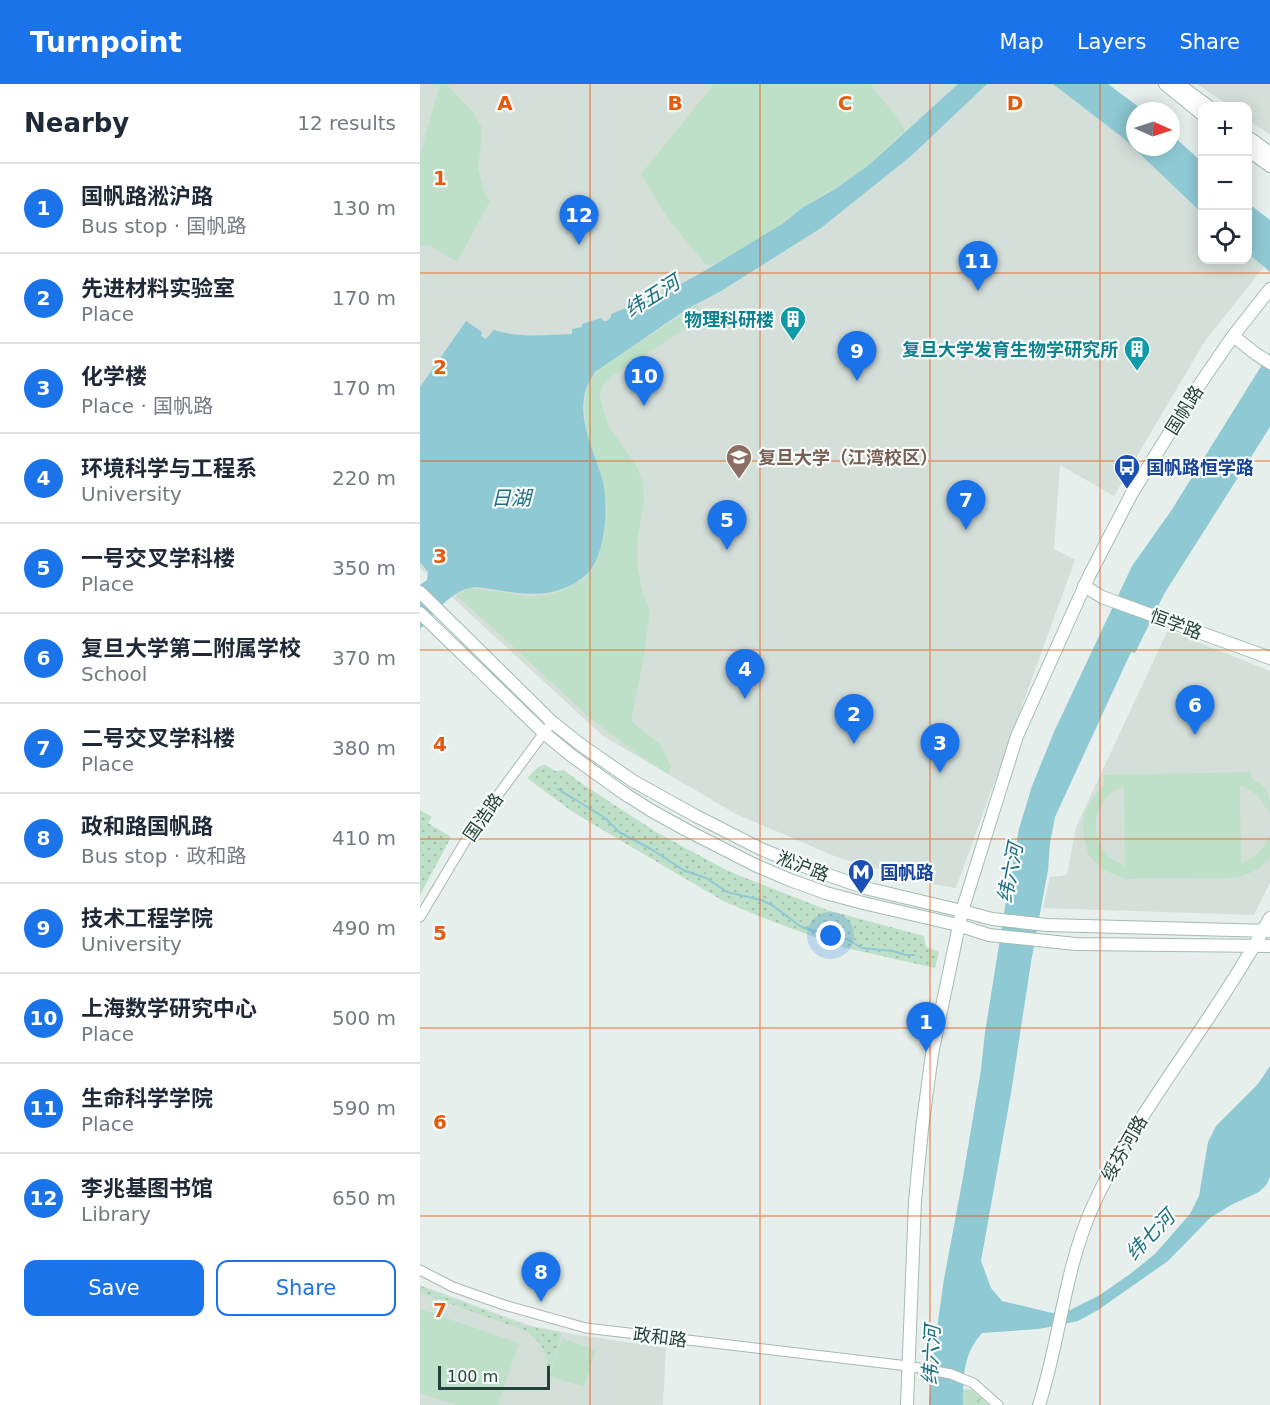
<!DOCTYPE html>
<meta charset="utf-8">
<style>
:root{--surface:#fff;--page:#f2f2f3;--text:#1f2937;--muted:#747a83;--line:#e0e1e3;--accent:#1a73e8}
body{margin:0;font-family:"DejaVu Sans","Noto Sans SC",sans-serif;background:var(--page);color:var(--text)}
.controls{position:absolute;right:18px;top:18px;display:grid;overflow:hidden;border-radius:12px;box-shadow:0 3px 15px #0003}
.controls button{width:54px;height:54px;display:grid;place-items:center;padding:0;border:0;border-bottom:2px solid var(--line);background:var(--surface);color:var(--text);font:30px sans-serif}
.compass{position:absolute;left:706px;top:18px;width:54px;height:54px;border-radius:50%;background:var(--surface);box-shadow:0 3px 15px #0003;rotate:93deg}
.scale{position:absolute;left:18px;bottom:15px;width:112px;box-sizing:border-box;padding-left:6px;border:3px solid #24423a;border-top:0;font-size:16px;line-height:21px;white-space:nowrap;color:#24423a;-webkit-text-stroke:4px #f7fbf9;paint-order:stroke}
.you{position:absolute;left:411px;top:852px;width:21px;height:21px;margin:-15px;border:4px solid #fff;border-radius:50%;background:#1a73e8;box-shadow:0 0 0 9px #1a73e833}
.badge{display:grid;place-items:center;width:39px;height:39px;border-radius:50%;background:var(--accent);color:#fff;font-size:20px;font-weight:700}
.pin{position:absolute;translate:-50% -50px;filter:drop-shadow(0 2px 3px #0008)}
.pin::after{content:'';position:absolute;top:32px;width:21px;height:18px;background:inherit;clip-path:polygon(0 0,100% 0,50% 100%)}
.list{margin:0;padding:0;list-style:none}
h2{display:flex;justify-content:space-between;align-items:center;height:78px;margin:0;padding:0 24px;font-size:26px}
h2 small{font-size:20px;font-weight:400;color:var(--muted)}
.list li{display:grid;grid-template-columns:39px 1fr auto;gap:18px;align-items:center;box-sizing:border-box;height:90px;padding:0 24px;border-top:2px solid var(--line)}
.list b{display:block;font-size:22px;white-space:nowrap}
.list p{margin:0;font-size:20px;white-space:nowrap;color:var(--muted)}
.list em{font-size:20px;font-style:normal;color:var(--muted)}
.actions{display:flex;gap:12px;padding:18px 24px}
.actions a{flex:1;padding:14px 0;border:2px solid var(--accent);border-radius:12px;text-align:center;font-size:21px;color:var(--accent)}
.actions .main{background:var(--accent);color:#fff}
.icon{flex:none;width:33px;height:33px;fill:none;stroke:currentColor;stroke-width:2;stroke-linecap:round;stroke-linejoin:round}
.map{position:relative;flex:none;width:850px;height:1321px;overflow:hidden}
header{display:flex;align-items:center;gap:36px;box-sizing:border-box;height:84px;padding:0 30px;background:var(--accent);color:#fff}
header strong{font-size:28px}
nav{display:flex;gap:33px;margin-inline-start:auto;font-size:21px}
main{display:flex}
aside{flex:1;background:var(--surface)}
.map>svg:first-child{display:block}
</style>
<header>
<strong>Turnpoint</strong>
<nav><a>Map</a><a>Layers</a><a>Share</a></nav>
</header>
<main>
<aside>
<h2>Nearby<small>12 results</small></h2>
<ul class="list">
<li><span class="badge">1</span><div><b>国帆路淞沪路</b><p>Bus stop · 国帆路</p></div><em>130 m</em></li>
<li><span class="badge">2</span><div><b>先进材料实验室</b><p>Place</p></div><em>170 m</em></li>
<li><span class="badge">3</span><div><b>化学楼</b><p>Place · 国帆路</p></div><em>170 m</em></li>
<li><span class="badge">4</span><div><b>环境科学与工程系</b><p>University</p></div><em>220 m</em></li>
<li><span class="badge">5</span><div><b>一号交叉学科楼</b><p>Place</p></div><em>350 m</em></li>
<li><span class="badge">6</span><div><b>复旦大学第二附属学校</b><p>School</p></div><em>370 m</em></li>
<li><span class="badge">7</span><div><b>二号交叉学科楼</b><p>Place</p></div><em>380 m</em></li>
<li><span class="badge">8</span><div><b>政和路国帆路</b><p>Bus stop · 政和路</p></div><em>410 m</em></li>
<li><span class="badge">9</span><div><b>技术工程学院</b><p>University</p></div><em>490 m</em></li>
<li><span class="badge">10</span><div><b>上海数学研究中心</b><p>Place</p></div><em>500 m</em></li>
<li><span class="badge">11</span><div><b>生命科学学院</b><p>Place</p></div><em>590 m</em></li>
<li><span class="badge">12</span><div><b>李兆基图书馆</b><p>Library</p></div><em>650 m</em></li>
</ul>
<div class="actions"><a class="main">Save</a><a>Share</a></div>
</aside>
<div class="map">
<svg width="850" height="1321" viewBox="0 0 850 1321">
<defs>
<pattern id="forest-crowns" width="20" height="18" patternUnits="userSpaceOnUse" patternTransform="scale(1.5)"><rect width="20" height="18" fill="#bfe0c8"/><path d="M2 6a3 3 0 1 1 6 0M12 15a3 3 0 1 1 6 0" fill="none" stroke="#a4c1ad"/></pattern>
<pattern id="park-dots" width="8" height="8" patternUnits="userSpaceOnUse" patternTransform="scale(1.5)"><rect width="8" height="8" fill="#bfe0c8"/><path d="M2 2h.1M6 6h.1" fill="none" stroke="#a4c1ad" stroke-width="1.8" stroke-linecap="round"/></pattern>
</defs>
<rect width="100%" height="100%" fill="#e6efeb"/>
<g fill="#d4dfda">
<path d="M0,0H654L715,63L782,119V176H828V161L847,179L785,257L724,360L694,412L640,381L634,465L655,476L536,804L512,800L419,774L316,730L183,652L0,484Z"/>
<path d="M777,0H850V51L828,35V22H810Z"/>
<path d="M748,546L850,587V799L834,831L623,824L630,793L647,791L656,743Z"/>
<path d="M0,1201L112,1242L159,1251L246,1264L243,1321H0Z"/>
</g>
<g fill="#bfe0c8" fill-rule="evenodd">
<path d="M20,0H26L53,28L62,44L61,60L58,83L64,108L70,117L37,178L10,162L0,161V71Z"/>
<path d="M294,0H450L481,39L485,47L449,81L435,91L382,124L341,154L296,179L286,181L249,136L221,90Z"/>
<path d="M277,221L285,232L191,293L183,301L181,306L180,315L189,343L216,381L223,399L224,417L217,457V480L222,506L230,526L224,572L211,637L240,660L251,683L248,690L219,671L171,635L74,545L35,511L50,504L110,512L128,511L143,506L164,495L175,482L184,452L187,426L183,399L167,350L164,321L167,304L176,289L199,271Z"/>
<path d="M831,688V694C850,705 850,709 850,732C844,717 835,706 820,702L821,779C836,774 843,765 850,751V773C840,787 827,791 811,794L706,795L686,787L669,772L665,758L663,743L664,732L669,720L679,706L684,701V691ZM704,703L705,782C699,779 693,776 688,772C671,755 671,725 691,709C695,706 700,705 704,703Z"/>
<path d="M0,1225L99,1259L78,1321H36L0,1309Z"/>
<path d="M142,1254L176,1266L164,1303L129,1292Z"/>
</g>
<path fill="url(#forest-crowns)" d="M543,1305L552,1306L569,1321H543Z"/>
<g fill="url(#park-dots)">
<path d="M123,681H126L135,687L144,686L158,697L236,748L308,787L407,826L504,852L506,863L519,868L515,884L422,863L354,838L305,818L171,739L150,726L107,694L118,683Z"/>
<path d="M0,726L12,733L8,739L31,753L0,811Z"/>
<path d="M0,1202L103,1241L142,1249L131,1284H128C127,1268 119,1256 107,1247L0,1209Z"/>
</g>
<g fill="#8ec9d4">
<path d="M538,0H567L491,72L401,144L301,207L267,225L175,288C172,294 168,299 166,305C156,337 175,367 183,398C188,424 186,455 175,479C167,496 143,507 126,509C103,512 80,506 57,503C33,503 16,529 0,545V501L7,496L8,488L0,478V303L46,237L62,248L61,252L66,255L74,246C99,254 125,251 152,250V245L162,243V240L181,234L184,237H187L191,233V230L248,207L286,186L362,140L382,124L415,105L449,81Z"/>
<path d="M633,0H688L724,27H715V63H751V50L782,78V129L702,53Z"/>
<path d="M828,119L850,136V188L828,169Z"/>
<path d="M850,268V343L744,510L715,569L711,568L635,733L630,759L628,786L611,878L591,1009L561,1177L571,1204L582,1217L632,1229L650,1226L680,1211L710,1190L735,1170L770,1130L779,1112L788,1058L796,1042L838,1000L850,982V1092L847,1100L839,1108L811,1121L790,1134L748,1177L678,1226L658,1237L619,1245L562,1249C543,1270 543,1294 543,1321H509L512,1280L524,1195L542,1099L561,986L565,948L588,805L599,745L612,702L634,648L712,482L751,427Z"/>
</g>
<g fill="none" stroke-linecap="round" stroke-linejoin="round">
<path stroke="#8ec9d4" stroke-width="2" d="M138,705L185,734L199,748L231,765L265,787L286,794L307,808L341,816L352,821L380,842L387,845L427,855L442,864L473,867L486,871H494"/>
<g stroke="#a8b8b2" stroke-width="11">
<g id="street">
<path d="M0,833L52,746L132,638"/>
<path d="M0,1186L33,1203L84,1221L166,1244L488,1282L531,1290L553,1299L578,1321"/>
</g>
</g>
<g stroke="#a4bbb3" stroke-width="14">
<g id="secondary">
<path d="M745,0L782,30"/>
<path d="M758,0L788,22"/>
<path d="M828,53L850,69"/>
<path d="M828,66L850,82"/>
<path d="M813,252L836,270L850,279"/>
<path d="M664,502L682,513L850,574"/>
<path d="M0,508L132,638L161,661L213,697L276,732L341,765L375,779L445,804L542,827L572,835L627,841L850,847"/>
<path d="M0,529L124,649L152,672L205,710L232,727L270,748L335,781L370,796L406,809L443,819L538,841L569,851L656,860L850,862"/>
<path d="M487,1321L495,1117L502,1045L512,970L542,827L597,652L669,492L712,409L778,303L813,252L850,205"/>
<path d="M619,1321C640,1257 644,1187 672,1124C702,1057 745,999 785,939C808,905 830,870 850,834"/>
</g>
</g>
<use href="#street" stroke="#fff" stroke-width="9"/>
<use href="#secondary" stroke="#fff" stroke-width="12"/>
</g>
<path fill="none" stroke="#e8590c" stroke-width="1.5" stroke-opacity="0.55" d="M170,0V1321M340,0V1321M510,0V1321M680,0V1321M0,189H850M0,377H850M0,566H850M0,755H850M0,944H850M0,1132H850"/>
<defs>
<g id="building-pin" transform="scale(1.35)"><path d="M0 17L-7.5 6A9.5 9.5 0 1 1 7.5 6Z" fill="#0f9aa8" stroke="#f7fbf9"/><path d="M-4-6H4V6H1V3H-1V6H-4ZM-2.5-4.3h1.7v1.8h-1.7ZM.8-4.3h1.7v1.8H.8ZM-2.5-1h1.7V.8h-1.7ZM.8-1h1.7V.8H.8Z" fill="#fff"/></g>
<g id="university-pin" transform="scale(1.35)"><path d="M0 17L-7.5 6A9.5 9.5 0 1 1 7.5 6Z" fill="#8d6e63" stroke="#f7fbf9"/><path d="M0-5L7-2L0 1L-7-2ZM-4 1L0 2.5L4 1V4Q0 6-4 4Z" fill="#fff"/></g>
<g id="bus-pin" transform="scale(1.35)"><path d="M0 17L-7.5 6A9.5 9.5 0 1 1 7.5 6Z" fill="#1a4fb4" stroke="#f7fbf9"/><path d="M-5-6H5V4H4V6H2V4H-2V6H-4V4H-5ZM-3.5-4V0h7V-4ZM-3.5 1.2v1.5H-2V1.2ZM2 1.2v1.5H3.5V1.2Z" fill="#fff"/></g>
<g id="metro-pin" transform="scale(1.35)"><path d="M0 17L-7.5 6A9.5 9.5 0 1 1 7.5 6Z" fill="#1a4fb4" stroke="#f7fbf9"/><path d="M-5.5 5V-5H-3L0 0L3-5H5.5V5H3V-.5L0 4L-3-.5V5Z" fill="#fff"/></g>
</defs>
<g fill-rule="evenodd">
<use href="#building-pin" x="373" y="235"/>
<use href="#building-pin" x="717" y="265"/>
<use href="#university-pin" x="319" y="373"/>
<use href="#bus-pin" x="707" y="383"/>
<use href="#metro-pin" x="441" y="788"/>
</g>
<g text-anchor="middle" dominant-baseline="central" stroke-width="4.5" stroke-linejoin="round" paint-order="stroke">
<g font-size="18" font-weight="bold" fill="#0d838f" stroke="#f7fbf9" text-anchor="end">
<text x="354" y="235">物理科研楼</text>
<text x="698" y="265">复旦大学发育生物学研究所</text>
</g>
<g font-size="18" fill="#24423a" stroke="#f7fbf9">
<text transform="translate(764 326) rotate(-58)">国帆路</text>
<text transform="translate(756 540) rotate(20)">恒学路</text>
<text transform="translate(63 733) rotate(-55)">国浩路</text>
<text transform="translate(383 782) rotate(21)">淞沪路</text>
<text transform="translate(704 1064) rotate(-60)">绥芬河路</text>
<text transform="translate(240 1253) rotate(7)">政和路</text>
</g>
<g font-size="18" font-weight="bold" fill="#785e54" stroke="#f7fbf9" text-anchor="start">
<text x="338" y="373">复旦大学（江湾校区）</text>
</g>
<g font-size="18" font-weight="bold" fill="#164399" stroke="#f7fbf9" text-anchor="start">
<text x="726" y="383">国帆路恒学路</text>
<text x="460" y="788">国帆路</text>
</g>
<g font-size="20" font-style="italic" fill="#1c6f80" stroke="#f7fbf9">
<text transform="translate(232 212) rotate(-32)">纬五河</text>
<text x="91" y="414">日湖</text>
<text transform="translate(590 789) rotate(-79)">纬六河</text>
<text transform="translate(730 1151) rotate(-46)">纬七河</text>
<text transform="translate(511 1271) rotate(-87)">纬六河</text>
</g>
</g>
<g font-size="20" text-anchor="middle" font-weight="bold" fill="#e8590c" stroke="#f7fbf9" stroke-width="4.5" stroke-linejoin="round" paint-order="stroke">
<text x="85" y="26">A</text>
<text x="255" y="26">B</text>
<text x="425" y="26">C</text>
<text x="595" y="26">D</text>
<text x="20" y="101">1</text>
<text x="20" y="290">2</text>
<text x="20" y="479">3</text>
<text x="20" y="667">4</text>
<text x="20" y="856">5</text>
<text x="20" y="1045">6</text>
<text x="20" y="1233">7</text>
</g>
</svg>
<div class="controls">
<button>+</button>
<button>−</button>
<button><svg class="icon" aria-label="locate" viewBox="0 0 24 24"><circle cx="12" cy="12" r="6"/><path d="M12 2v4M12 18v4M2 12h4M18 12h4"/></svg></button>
</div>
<svg class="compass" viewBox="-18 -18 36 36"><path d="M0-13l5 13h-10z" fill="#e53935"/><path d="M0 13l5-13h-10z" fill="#747a83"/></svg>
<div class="scale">100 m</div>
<div class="you"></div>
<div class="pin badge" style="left:506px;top:968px">1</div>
<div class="pin badge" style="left:434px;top:660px">2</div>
<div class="pin badge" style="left:520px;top:689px">3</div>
<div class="pin badge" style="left:325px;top:615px">4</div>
<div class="pin badge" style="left:307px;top:466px">5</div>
<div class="pin badge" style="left:775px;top:651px">6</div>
<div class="pin badge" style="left:546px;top:446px">7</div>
<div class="pin badge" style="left:121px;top:1218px">8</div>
<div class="pin badge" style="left:437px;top:297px">9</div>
<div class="pin badge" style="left:224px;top:322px">10</div>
<div class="pin badge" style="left:558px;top:207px">11</div>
<div class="pin badge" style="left:159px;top:161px">12</div>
</div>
</main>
